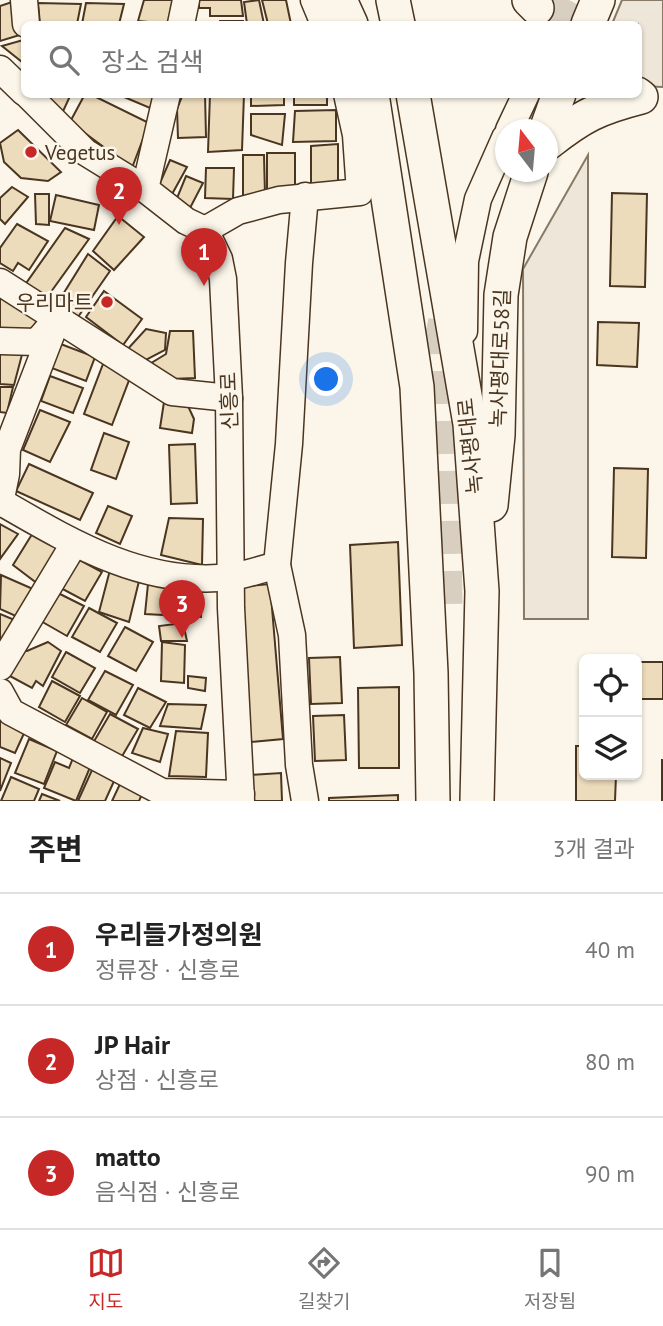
<!DOCTYPE html>
<html lang="ko">
<meta charset="utf-8">
<style>
:root{--surface:#fff;--page:#f2f2f2;--text:#222;--muted:#767676;--line:#e0e0e0;--accent:#c62828}
body{margin:0;font-family:"PT Sans","Noto Sans KR",sans-serif;background:var(--page);color:var(--text)}
.controls{position:absolute;right:21px;bottom:21px;display:grid;overflow:hidden;border-radius:10px;box-shadow:0 2px 5px #0004}
.controls button{width:63px;height:63px;display:grid;place-items:center;padding:0;border:0;border-bottom:2px solid var(--line);background:var(--surface);color:var(--text);font:35px sans-serif}
.compass{position:absolute;left:495px;top:119px;width:63px;height:63px;border-radius:50%;background:var(--surface);box-shadow:0 2px 5px #0004;rotate:344deg}
.you{position:absolute;left:327px;top:380px;width:24px;height:24px;margin:-18px;border:5px solid #fff;border-radius:50%;background:#1a73e8;box-shadow:0 0 0 10px #1a73e833}
.badge{display:grid;place-items:center;width:46px;height:46px;border-radius:50%;background:var(--accent);color:#fff;font-size:23px;font-weight:700}
.pin{position:absolute;translate:-50% -58px;filter:drop-shadow(0 2px 4px #0008)}
.pin::after{content:'';position:absolute;top:37px;width:24px;height:21px;background:inherit;clip-path:polygon(0 0,100% 0,50% 100%)}
.list{margin:0;padding:0;list-style:none}
h2{display:flex;justify-content:space-between;align-items:center;height:91px;margin:0;padding:0 28px;font-size:30px}
h2 small{font-size:23px;font-weight:400;color:var(--muted)}
.list li{display:grid;grid-template-columns:46px 1fr auto;gap:21px;align-items:center;box-sizing:border-box;height:112px;padding:0 28px;border-top:2px solid var(--line)}
.list b{display:block;font-size:26px;white-space:nowrap}
.list p{margin:0;font-size:23px;white-space:nowrap;color:var(--muted)}
.list em{font-size:23px;font-style:normal;color:var(--muted)}
.icon{flex:none;width:38px;height:38px;fill:none;stroke:currentColor;stroke-width:2;stroke-linecap:round;stroke-linejoin:round}
.map{position:relative;flex:none;width:663px;height:801px;overflow:hidden}
.search{position:absolute;background:var(--surface);box-shadow:0 2px 5px #0004;left:21px;right:21px;top:21px;height:77px;display:flex;align-items:center;gap:18px;box-sizing:border-box;padding:0 24px;border-radius:10px;color:var(--muted);font-size:26px}
.sheet{height:427px;background:var(--surface)}
nav{display:flex;justify-content:space-around;align-items:center;box-sizing:border-box;height:98px;border-top:2px solid var(--line);background:var(--surface);font-size:19px;color:var(--muted)}
nav a{display:grid;justify-items:center;gap:4px}
nav .on{color:var(--accent)}
.map>svg:first-child{display:block}
</style>
<div class="map">
<svg width="663" height="801" viewBox="0 0 663 801">
<rect width="100%" height="100%" fill="#fbf6e9"/>
<g fill="#ede6d9" stroke="#887966" stroke-width="2">
<path d="M622,0H663V87L639,86L638,24H612Z"/>
<path d="M588,155V619H524L523,269Z"/>
</g>
<g fill="#ecdcbc" stroke="#4a3520" stroke-width="2">
<path d="M18,0L23,34L0,41V6Z"/>
<path d="M144,0H182L169,24L138,21Z"/>
<path d="M199,0H241L243,16H210V8H199Z"/>
<path d="M259,0L264,24H247L244,2Z"/>
<path d="M262,0H286L291,24H268Z"/>
<path d="M38,3L81,4L77,24H40Z"/>
<path d="M86,3L124,4L119,24H82Z"/>
<path d="M220,21H243V24H219Z"/>
<path d="M23,40L22,62L2,46Z"/>
<path d="M37,94H71L59,120Z"/>
<path d="M85,94H90L149,123L132,168L70,122Z"/>
<path d="M117,94H155L150,108Z"/>
<path d="M183,94H205L206,137L178,138L177,109Z"/>
<path d="M210,94H244L242,150L208,152Z"/>
<path d="M251,94H284V105L251,106Z"/>
<rect x="294" y="94" width="33" height="11"/>
<path d="M336,110V141L293,142L295,111Z"/>
<path d="M251,114H285L282,145L251,135Z"/>
<path d="M18,130L61,172L48,181L21,178L4,162L0,143Z"/>
<path d="M338,144V186L311,185V146Z"/>
<path d="M267,153H295V193L267,195Z"/>
<path d="M243,155H264L265,195L243,197Z"/>
<path d="M170,160L187,167L171,196L156,192Z"/>
<path d="M206,168H234L233,199L205,198Z"/>
<path d="M186,176L203,183L189,210L175,203Z"/>
<path d="M12,187L28,197L5,224L0,219V198Z"/>
<path d="M612,193L647,194L645,287L610,286Z"/>
<path d="M35,194H49V225L36,224Z"/>
<path d="M56,195L99,205L94,230L50,221Z"/>
<path d="M118,216L144,237L114,270L93,251Z"/>
<path d="M17,224L48,241L29,270L18,263L13,271L0,263V248Z"/>
<path d="M65,228L89,239L43,303L22,289Z"/>
<path d="M88,254L110,271L78,317L57,304Z"/>
<path d="M104,291L142,319L123,345L86,317Z"/>
<path d="M0,295L39,321L34,336L0,333Z"/>
<path d="M598,322L639,323L637,367L597,365Z"/>
<path d="M146,329L166,333L165,350L144,361L125,352Z"/>
<path d="M170,331H193L195,378L171,379L148,365L166,354Z"/>
<path d="M58,343L95,357L86,381L49,367Z"/>
<path d="M0,347H24L14,385L0,384Z"/>
<path d="M103,364L131,375L112,425L84,414Z"/>
<path d="M50,376L83,388L73,413L41,401Z"/>
<path d="M0,387H13L7,413L0,412Z"/>
<path d="M164,402L188,406L194,419L192,433L160,428Z"/>
<path d="M40,410L70,422L50,462L23,450Z"/>
<path d="M104,433L129,442L116,479L91,470Z"/>
<path d="M195,444L197,503L171,504L169,445Z"/>
<path d="M29,464L93,493L80,520L16,491Z"/>
<path d="M614,468L648,469L646,558L612,557Z"/>
<path d="M108,506L132,516L120,544L96,533Z"/>
<path d="M169,518L203,519L202,565L161,555Z"/>
<path d="M0,524L18,534L0,559Z"/>
<path d="M34,531L61,547L38,584L13,565Z"/>
<path d="M398,542L402,645L354,648L350,545Z"/>
<path d="M74,557L102,572L85,601L57,586Z"/>
<path d="M110,570L140,577L129,622L99,612Z"/>
<path d="M1,575L33,589L18,617L0,609Z"/>
<path d="M148,584H202L201,617L145,614Z"/>
<path d="M270,584L283,739L251,742L237,587Z"/>
<path d="M56,592L84,606L67,636L39,620Z"/>
<path d="M89,608L117,623L100,652L72,637Z"/>
<path d="M0,614L17,621L9,637L3,636L0,645Z"/>
<path d="M183,623L187,641H161L159,626Z"/>
<path d="M125,627L153,642L136,671L108,656Z"/>
<path d="M48,642L61,651L43,686L36,681L32,688L8,675L19,651H27Z"/>
<path d="M162,642L185,645L184,683L161,681Z"/>
<path d="M66,652L95,668L80,693L52,677Z"/>
<path d="M340,657L342,703L311,704L309,658Z"/>
<rect x="637" y="662" width="26" height="37"/>
<path d="M105,671L133,685L116,715L88,700Z"/>
<path d="M188,676L206,678L205,691L188,688Z"/>
<path d="M52,681L80,696L65,722L39,707Z"/>
<path d="M399,687V768H359L358,688Z"/>
<path d="M138,688L166,702L150,728L124,715Z"/>
<path d="M82,698L107,712L92,739L66,725Z"/>
<path d="M168,704L206,705L201,729L160,726Z"/>
<path d="M110,714L138,729L121,758L93,743Z"/>
<path d="M344,715L346,760L315,761L313,716Z"/>
<path d="M0,719L26,729L15,753L0,747Z"/>
<path d="M143,728L168,734L160,762L132,753Z"/>
<path d="M176,731L208,733L206,777L169,776Z"/>
<path d="M29,739L57,751L44,784L15,773Z"/>
<path d="M576,746H584V775H616L615,801H576Z"/>
<path d="M0,758L11,763L0,791Z"/>
<path d="M73,758L91,765L76,801L44,788L55,762L69,768Z"/>
<rect x="662" y="760" width="1" height="41"/>
<path d="M92,770L115,779L105,801H78Z"/>
<path d="M281,773L282,801H250L249,775Z"/>
<path d="M11,777L39,789L34,801H1Z"/>
<path d="M120,784L143,792L139,801H112Z"/>
<path d="M42,794L60,801H39Z"/>
<path d="M398,795V801H329V798Z"/>
</g>
<g fill="none" stroke-linecap="round" stroke-linejoin="round">
<g stroke="#d8cfc1" stroke-width="33" stroke-dasharray="33 17" stroke-linecap="butt">
<path d="M556,24L569,0"/>
<path d="M446,604L441,339L447,311"/>
</g>
<g stroke="#4a3520" stroke-width="29">
<g id="minor">
<path d="M24,0L26,24"/>
<path d="M314,0L324,24"/>
<path d="M181,24L186,0"/>
<path d="M0,69L24,92"/>
<path d="M27,94L85,152L145,189L186,221L205,230L219,259L223,279L229,398L231,608L241,801"/>
<path d="M509,130L526,94"/>
<path d="M145,189L167,94"/>
<path d="M305,196L299,263L289,444L277,565L292,635L299,765L305,801"/>
<path d="M205,230L238,211L279,200L360,192L356,135L347,94"/>
<path d="M0,282L172,392L229,398"/>
<path d="M464,331L465,261L478,199L505,138"/>
<path d="M0,341L37,342L55,321"/>
<path d="M1,502C72,543 145,587 230,577C246,575 262,569 277,565"/>
<path d="M0,503L6,474L7,449L57,319"/>
<path d="M0,667L74,544"/>
<path d="M0,692L11,712L162,792L241,794"/>
</g>
</g>
<g stroke="#4a3520" stroke-width="36">
<g id="major">
<path d="M340,0L351,24"/>
<path d="M393,0L398,24"/>
<path d="M529,0L537,8"/>
<path d="M588,24L598,0"/>
<path d="M372,94L417,387L431,673L433,801"/>
<path d="M413,94L470,424L482,591L477,801"/>
<path d="M546,130L559,94"/>
<path d="M548,143C582,116 598,108 641,97L637,94"/>
<path d="M491,505L498,435L501,295L510,237L531,172"/>
</g>
</g>
<use href="#minor" stroke="#fbf6e9" stroke-width="26"/>
<use href="#major" stroke="#fbf6e9" stroke-width="33"/>
</g>
<g fill="#c62828" stroke="#fbf6e9" stroke-width="2.5">
<circle cx="31" cy="152" r="7"/>
<circle cx="107" cy="302" r="7"/>
</g>
<g text-anchor="middle" dominant-baseline="central" stroke-width="5" stroke-linejoin="round" paint-order="stroke">
<g font-size="21" fill="#4a3520" stroke="#fbf6e9" text-anchor="start">
<text x="45" y="152">Vegetus</text>
<text x="93" y="302" text-anchor="end">우리마트</text>
</g>
<g font-size="21" fill="#4a3520" stroke="#fbf6e9">
<text transform="translate(500 358) rotate(-88)">녹사평대로58길</text>
<text transform="translate(229 401) rotate(-92)">신흥로</text>
<text transform="translate(470 446) rotate(-96)">녹사평대로</text>
</g>
</g>
</svg>
<div class="controls">
<button><svg class="icon" aria-label="locate" viewBox="0 0 24 24"><circle cx="12" cy="12" r="6"/><path d="M12 2v4M12 18v4M2 12h4M18 12h4"/></svg></button>
<button><svg class="icon" aria-label="layers" viewBox="0 0 24 24"><path d="M12 4l9 5-9 5-9-5zM3 14l9 5 9-5"/></svg></button>
</div>
<svg class="compass" viewBox="-18 -18 36 36"><path d="M0-13l5 13h-10z" fill="#e53935"/><path d="M0 13l5-13h-10z" fill="#767676"/></svg>
<div class="you"></div>
<div class="pin badge" style="left:204px;top:286px">1</div>
<div class="pin badge" style="left:119px;top:225px">2</div>
<div class="pin badge" style="left:182px;top:638px">3</div>
<div class="search"><svg class="icon" aria-label="search" viewBox="0 0 24 24"><circle cx="10" cy="10" r="6"/><path d="M15 15l6 6"/></svg>장소 검색</div>
</div>
<section class="sheet">
<h2>주변<small>3개 결과</small></h2>
<ul class="list">
<li><span class="badge">1</span><div><b>우리들가정의원</b><p>정류장 · 신흥로</p></div><em>40 m</em></li>
<li><span class="badge">2</span><div><b>JP Hair</b><p>상점 · 신흥로</p></div><em>80 m</em></li>
<li><span class="badge">3</span><div><b>matto</b><p>음식점 · 신흥로</p></div><em>90 m</em></li>
</ul>
</section>
<nav>
<a class="on"><svg class="icon" aria-label="map" viewBox="0 0 24 24"><path d="M3 6l6-2 6 2 6-2v14l-6 2-6-2-6 2zM9 4v14M15 6v14"/></svg>지도</a>
<a><svg class="icon" aria-label="directions" viewBox="0 0 24 24"><path d="M12 3l9 9-9 9-9-9zM9 14v-3h6M13 9l2 2-2 2"/></svg>길찾기</a>
<a><svg class="icon" aria-label="saved" viewBox="0 0 24 24"><path d="M7 4h10v16l-5-4-5 4z"/></svg>저장됨</a>
</nav>
